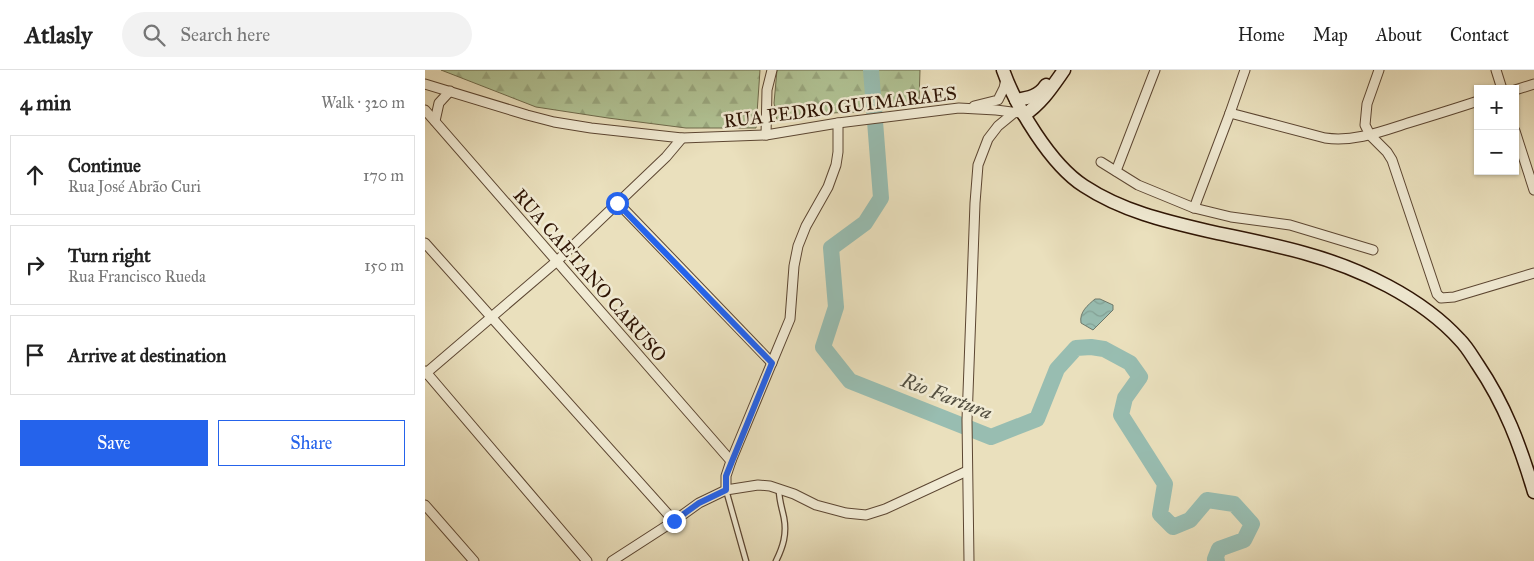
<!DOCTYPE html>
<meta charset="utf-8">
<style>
:root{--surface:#fff;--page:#f2f2f2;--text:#222;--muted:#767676;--line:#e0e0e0;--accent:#2563eb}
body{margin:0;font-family:"IM FELL Great Primer",serif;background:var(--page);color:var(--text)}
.controls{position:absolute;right:15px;top:15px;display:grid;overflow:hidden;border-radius:0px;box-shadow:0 1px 4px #0004}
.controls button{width:45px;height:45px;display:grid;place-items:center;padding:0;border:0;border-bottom:1px solid var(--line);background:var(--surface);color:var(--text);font:25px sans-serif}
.stop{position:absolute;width:15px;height:15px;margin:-11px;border:4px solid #2563eb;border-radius:50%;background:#fff}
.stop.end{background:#2563eb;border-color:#fff;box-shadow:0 1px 5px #0008}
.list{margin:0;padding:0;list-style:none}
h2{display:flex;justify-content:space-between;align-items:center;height:65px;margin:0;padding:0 20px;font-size:21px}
h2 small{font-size:16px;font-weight:400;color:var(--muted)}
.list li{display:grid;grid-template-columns:32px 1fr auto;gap:15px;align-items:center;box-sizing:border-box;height:80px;margin:0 10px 10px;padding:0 10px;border:1px solid var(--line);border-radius:0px}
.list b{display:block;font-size:19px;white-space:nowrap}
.list p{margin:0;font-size:16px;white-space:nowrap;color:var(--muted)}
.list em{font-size:16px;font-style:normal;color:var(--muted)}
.actions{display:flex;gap:10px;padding:15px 20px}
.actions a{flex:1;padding:11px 0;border:1px solid var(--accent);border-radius:0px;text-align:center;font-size:18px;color:var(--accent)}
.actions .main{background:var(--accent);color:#fff}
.icon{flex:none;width:28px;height:28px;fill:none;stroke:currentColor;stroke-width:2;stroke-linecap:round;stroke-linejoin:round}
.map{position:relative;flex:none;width:1109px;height:491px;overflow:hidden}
header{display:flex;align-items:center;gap:30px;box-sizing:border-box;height:70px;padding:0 25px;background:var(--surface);border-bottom:1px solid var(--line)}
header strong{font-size:24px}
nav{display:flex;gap:28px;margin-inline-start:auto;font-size:18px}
.search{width:350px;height:45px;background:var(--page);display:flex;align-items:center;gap:12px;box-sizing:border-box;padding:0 18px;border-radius:28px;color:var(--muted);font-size:19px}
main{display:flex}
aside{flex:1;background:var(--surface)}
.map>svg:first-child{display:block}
</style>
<header>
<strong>Atlasly</strong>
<div class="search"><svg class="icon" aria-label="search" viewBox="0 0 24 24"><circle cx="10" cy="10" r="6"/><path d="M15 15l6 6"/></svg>Search here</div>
<nav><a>Home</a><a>Map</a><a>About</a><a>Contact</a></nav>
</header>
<main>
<aside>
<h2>4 min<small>Walk · 320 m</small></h2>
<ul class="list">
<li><svg class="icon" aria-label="ahead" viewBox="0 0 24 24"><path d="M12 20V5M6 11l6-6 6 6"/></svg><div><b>Continue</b><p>Rua José Abrão Curi</p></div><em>170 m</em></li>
<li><svg class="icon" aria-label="right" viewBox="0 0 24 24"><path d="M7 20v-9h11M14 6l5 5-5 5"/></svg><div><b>Turn right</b><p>Rua Francisco Rueda</p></div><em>150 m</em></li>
<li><svg class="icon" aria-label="arrive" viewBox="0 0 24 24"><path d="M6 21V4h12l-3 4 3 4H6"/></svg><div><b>Arrive at destination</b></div></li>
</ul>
<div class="actions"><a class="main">Save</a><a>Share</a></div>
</aside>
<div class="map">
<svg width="1109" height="491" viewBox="0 0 1109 491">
<defs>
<pattern id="forest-firs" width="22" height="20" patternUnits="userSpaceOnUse" patternTransform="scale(1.25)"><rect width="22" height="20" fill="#b1c395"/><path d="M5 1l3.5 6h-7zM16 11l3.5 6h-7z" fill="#99a77f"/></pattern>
<pattern id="water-waves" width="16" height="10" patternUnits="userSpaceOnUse" patternTransform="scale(1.25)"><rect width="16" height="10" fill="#98bdb1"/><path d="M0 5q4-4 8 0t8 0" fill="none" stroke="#83a297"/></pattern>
</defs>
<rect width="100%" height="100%" fill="#eae0bd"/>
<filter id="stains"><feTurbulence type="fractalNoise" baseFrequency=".004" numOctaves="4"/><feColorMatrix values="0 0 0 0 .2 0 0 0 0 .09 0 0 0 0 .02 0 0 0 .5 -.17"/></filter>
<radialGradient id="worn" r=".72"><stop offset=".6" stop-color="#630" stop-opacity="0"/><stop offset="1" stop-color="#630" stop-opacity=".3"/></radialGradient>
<g fill="url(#forest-firs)" stroke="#6f6b4c">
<path d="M16,0H335L331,58H261L183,48L111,37Z"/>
<path d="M352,0H495L494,32L431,42L406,43L352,50L349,33Z"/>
</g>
<path fill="url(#water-waves)" stroke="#6d796b" d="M670,229H675L688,235V240L668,260L656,253C654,242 663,235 670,229Z"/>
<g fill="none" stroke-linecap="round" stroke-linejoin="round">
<path stroke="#98bdb1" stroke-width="16" d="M446,0L456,128L440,153L406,178L411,237L398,277L425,311L566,367L612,349L632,299L651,278L666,277L679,279L705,293L715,307L700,328L696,345L740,414L735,444L748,457L765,450L782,430L809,434L827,454L819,470L794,479L790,489L792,491"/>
<g stroke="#5c4632" stroke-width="7">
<g id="lane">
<path d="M301,420L321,491"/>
<path d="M351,491C358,477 362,464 359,448C357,438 354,430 354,420"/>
</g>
</g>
<g stroke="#5c4632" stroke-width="11">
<g id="street">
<path d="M954,0L942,34L940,55L945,65L962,82L967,90L1012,224L1016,228L1029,227L1109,203"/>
<path d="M1071,0L1077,19"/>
<path d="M0,14L102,45L129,52L166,58L257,68L341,65L413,53L534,38L571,40L595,43L599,45"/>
<path d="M1090,20L1109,14"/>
<path d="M549,36L573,30L579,18L581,9"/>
<path d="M0,40L306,391"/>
<path d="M805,43L900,68C929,72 955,62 983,53C1006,46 1029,39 1053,31"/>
<path d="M10,51L14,33L25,21"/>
<path d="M1090,61L1109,120"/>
<path d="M341,65L342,20L347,0"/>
<path d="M676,92L713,115L769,138L806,147L865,155L948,180"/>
<path d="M691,101L730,0"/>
<path d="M193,133L347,293"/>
<path d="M769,138L805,43L820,0"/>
<path d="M0,173L249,451"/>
<path d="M0,301L162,491"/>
<path d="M0,304L132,191L241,87L257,68"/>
<path d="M301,420L333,415L345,416L369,424L391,435L421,443L441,445L460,439L542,401"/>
<path d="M0,435L49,491"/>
<path d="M187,491L249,451L274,433L301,420V406L306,391L365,249L369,196L373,176L381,156L403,117L411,95L413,82V53"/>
<path d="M544,491L542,350L550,133L553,95L563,69L573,56L590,42"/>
</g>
</g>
<g stroke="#2d1303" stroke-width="15">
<g id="secondary">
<path d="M578,0C591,37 626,95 659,116C697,141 740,151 783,161C815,168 847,174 879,183C934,198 996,227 1035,270C1042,277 1047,286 1053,295C1080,335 1095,375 1109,422"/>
<path d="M591,30C604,28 614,26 621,15"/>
<path d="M599,45C617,33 627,17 639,0"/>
</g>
</g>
<use href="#lane" stroke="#f1ebd4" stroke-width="4.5"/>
<use href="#street" stroke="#f1ebd4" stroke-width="9"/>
<use href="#secondary" stroke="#f1ebd4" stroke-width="12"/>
</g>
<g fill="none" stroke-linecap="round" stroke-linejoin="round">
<path stroke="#2563eb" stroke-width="6" d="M192,133L347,293L301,406V420L274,433L249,451"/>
</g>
<g text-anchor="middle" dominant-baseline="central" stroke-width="5" stroke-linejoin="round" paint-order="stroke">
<g font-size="19" fill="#2d1303" stroke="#f1ebd4">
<text transform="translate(415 37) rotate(-7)">RUA PEDRO GUIMARÃES</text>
<text transform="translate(165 205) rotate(49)">RUA CAETANO CARUSO</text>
</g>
<g font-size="20" font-style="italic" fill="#524e40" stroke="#f1ebd4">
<text transform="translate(522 326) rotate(21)">Rio Fartura</text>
</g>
</g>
<rect width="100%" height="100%" filter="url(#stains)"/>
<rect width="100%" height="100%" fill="url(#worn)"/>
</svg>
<div class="controls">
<button>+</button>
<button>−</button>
</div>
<div class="stop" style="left:192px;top:133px"></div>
<div class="stop end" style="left:249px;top:451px"></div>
</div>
</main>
